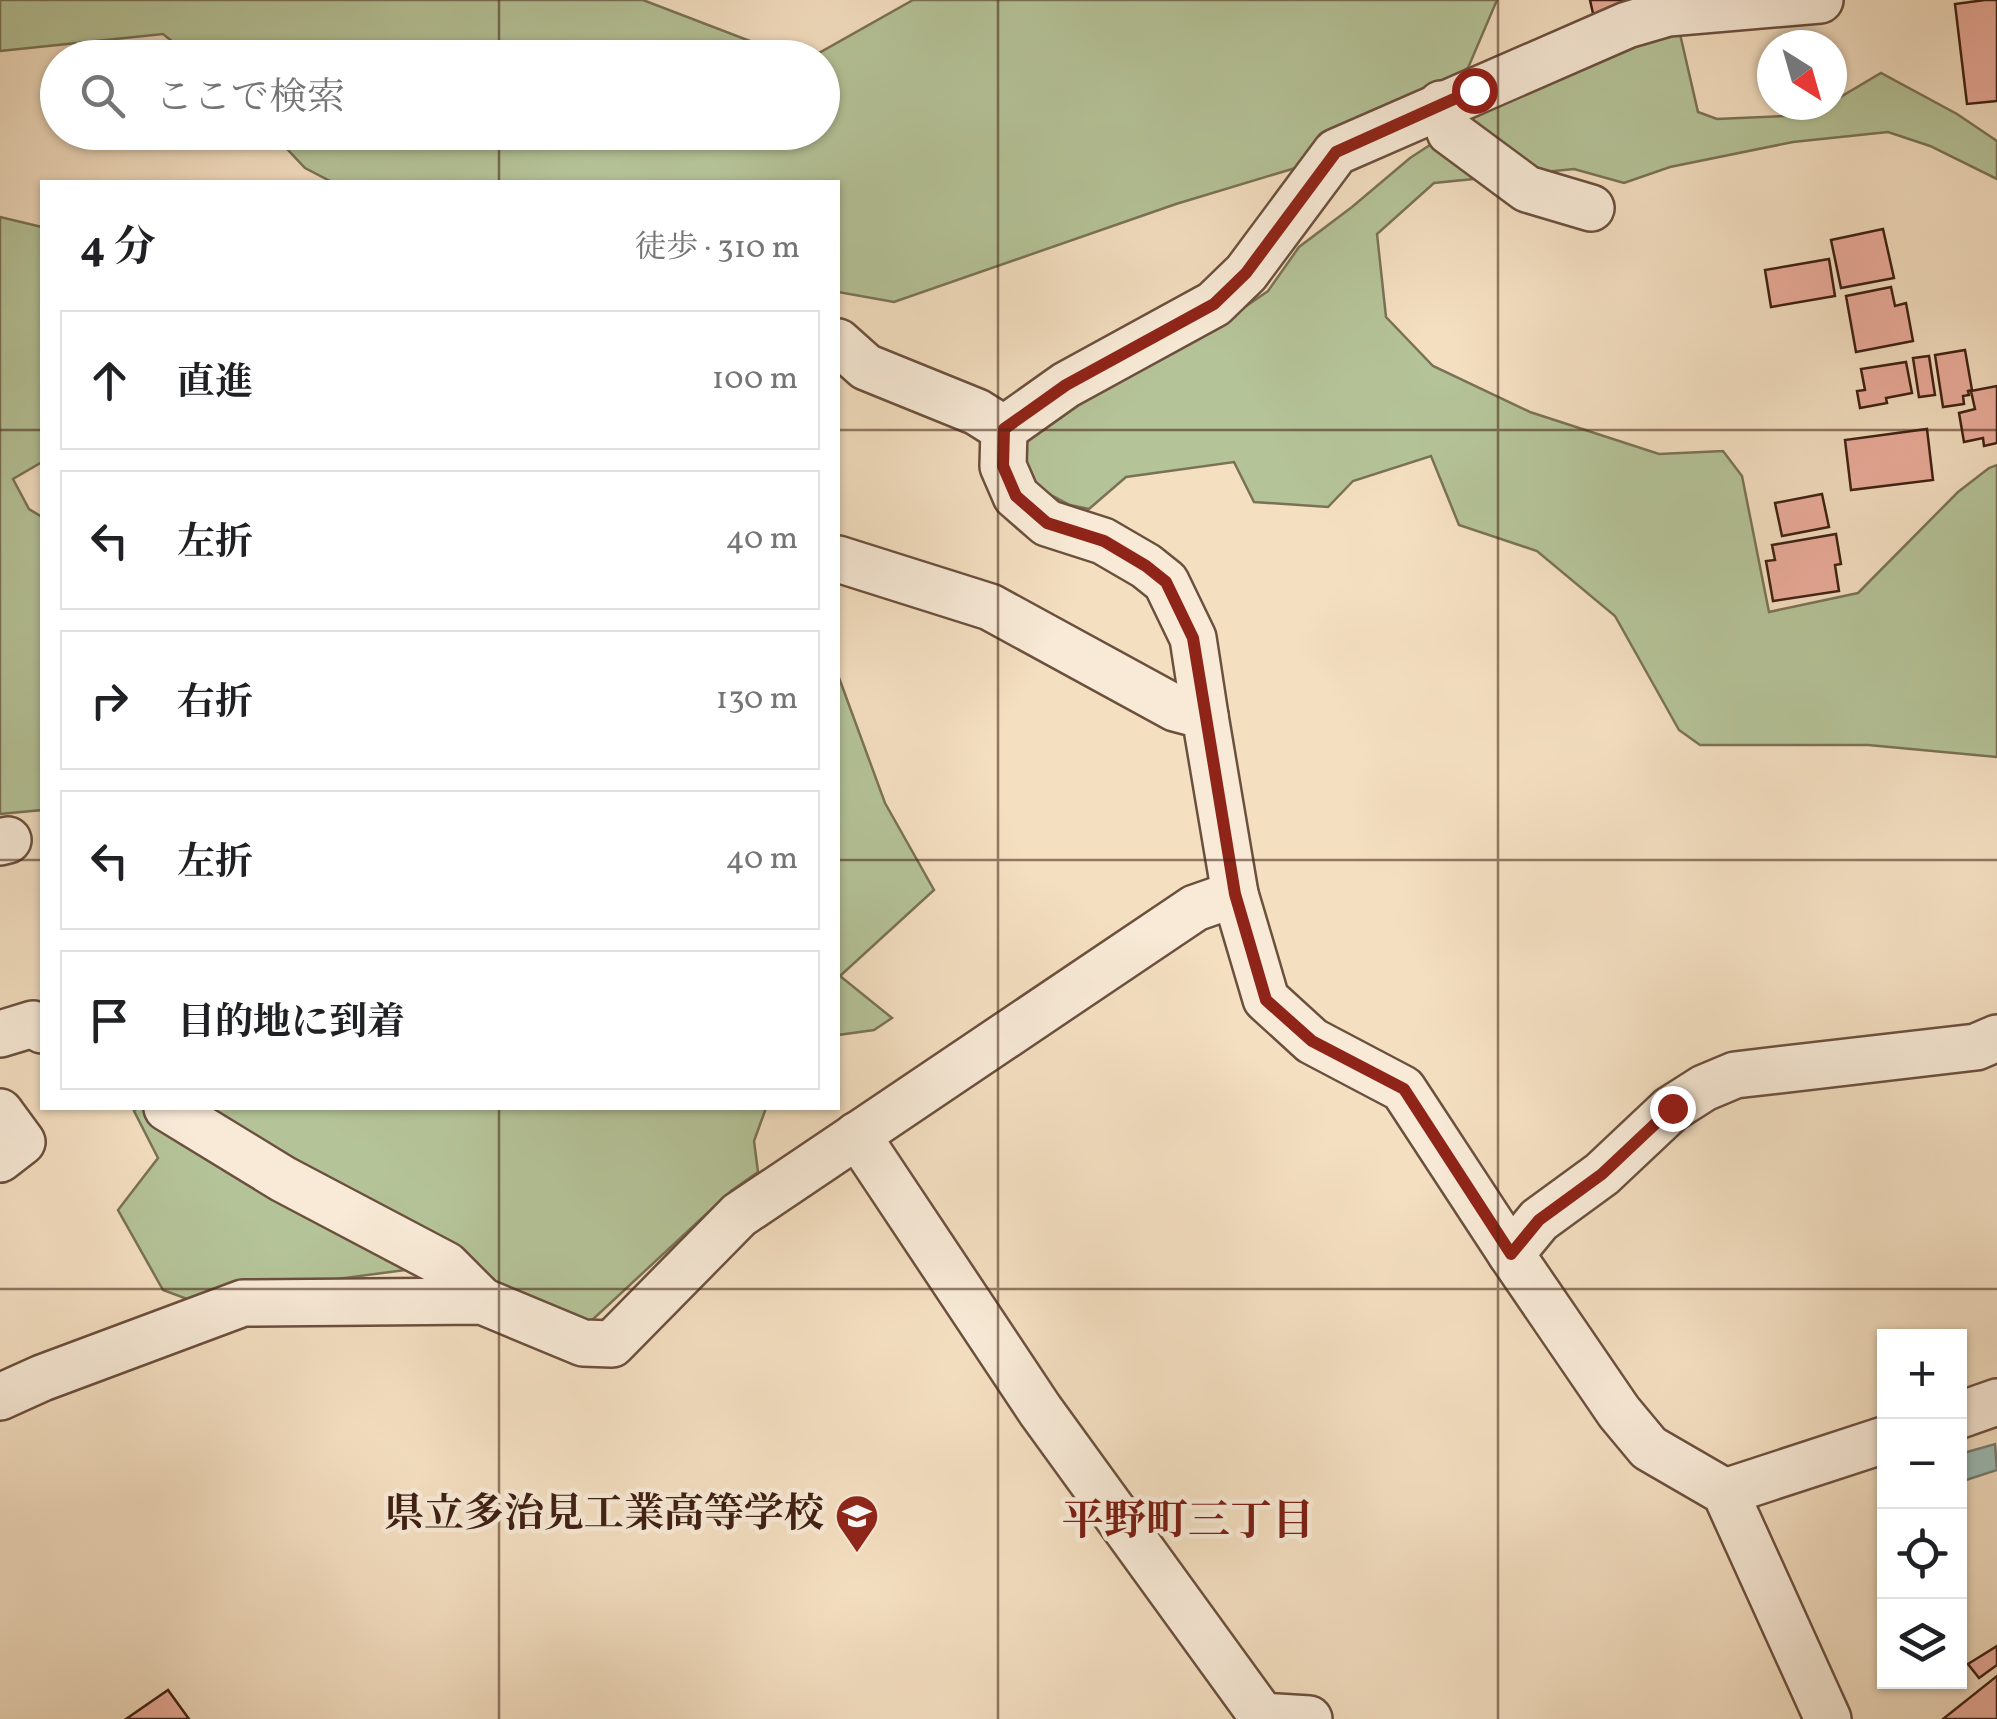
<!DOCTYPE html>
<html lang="ja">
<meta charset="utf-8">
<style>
:root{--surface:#fff;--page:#f2f2f2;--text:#202124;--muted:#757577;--line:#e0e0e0}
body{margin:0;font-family:Vollkorn,"Noto Serif JP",serif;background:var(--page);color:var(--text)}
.controls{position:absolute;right:30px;bottom:30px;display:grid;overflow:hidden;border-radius:0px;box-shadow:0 2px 8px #0004}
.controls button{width:90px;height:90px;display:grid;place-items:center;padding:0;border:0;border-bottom:2px solid var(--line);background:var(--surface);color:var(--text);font:50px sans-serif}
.compass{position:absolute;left:1757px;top:30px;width:90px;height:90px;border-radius:50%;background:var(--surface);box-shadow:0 2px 8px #0004;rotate:143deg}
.stop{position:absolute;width:30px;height:30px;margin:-22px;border:8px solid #8f2418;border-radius:50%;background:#fff}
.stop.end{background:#8f2418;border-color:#fff;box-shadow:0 2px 10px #0008}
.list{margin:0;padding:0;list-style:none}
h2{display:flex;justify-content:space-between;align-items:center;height:130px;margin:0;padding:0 40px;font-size:42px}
h2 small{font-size:32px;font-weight:400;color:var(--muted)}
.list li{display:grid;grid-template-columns:65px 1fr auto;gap:30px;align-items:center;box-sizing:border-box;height:140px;margin:0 20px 20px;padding:0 20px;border:2px solid var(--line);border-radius:0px}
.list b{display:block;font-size:38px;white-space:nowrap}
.list em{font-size:32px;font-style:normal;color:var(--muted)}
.icon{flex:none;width:55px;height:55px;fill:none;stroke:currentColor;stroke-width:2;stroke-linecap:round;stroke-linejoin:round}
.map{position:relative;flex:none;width:1997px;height:1719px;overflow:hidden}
.search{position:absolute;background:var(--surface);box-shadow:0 2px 8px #0004;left:40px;top:40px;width:800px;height:110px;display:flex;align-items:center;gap:25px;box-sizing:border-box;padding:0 35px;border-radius:55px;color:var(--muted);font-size:38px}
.panel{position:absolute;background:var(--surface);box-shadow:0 2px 8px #0004;left:40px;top:180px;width:800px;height:930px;border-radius:0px}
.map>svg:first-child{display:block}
</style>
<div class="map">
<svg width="1997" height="1719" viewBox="0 0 1997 1719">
<rect width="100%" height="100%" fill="#f4dfc1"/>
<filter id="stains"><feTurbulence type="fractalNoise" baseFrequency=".002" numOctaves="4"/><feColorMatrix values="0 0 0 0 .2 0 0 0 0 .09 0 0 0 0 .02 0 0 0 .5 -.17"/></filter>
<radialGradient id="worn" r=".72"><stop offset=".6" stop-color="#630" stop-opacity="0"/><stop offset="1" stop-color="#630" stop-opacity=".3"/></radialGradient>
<g fill="#b5c398" stroke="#7a7256" stroke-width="2.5">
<path d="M0,0H643L792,57L193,58L163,34L0,51Z"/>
<path d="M913,0H1497L1468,68L1302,166L1176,204L894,302L838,292V182H332L305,168L272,133L822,132V58L812,57Z"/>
<path d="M1680,34L1698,112L1717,119L1809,115L1826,105H1832V102L1881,73L1957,114L1997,141V179L1930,146L1888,132L1793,142L1670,167L1624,183L1574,169L1434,183L1377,234L1386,317L1433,366L1530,412L1659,454L1723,451L1742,476L1769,612L1858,593L1958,492L1989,468L1997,465V757L1868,745H1700L1679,730L1615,616L1537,551L1459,525L1431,456L1353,481L1328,507L1254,502L1234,462L1126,477L1089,509L1070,505L1032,485L1022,452L1031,431L1201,337L1268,291L1299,247L1352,207L1410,158L1450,132L1471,119L1624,44Z"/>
<path d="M0,217L42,227V462L13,479L29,509L42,517V810L0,814Z"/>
<path d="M838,675L885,803L934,890L840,976L892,1018L874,1030L838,1035Z"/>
<path d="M137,1108H766L754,1141L758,1172L731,1191L590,1322L495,1284L473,1261L187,1299L163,1290L118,1210L158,1158L134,1111Z"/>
</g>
<path fill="#9cbcb7" stroke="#777e75" stroke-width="2.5" d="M1995,1444L1997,1470L1960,1482V1454Z"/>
<g fill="#ebac9b" stroke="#3f2013" stroke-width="2.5">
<path d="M1590,0H1648L1594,18Z"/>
<path d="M1985,0H1997V101L1967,104L1955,4Z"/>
<path d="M1883,229L1894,278L1841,288L1831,240Z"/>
<path d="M1829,259L1835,296L1771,307L1765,270Z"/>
<path d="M1891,287L1895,306L1906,303L1913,341L1856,352L1846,296Z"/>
<path d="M1965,350L1972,390L1968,391L1969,395L1963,396L1964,404L1943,407L1935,355Z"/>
<path d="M1929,356L1935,395L1919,397L1913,358Z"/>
<path d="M1906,362L1912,393L1886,398L1887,403L1860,408L1857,391L1865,390L1861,369Z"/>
<path d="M1997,386V443L1984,446L1983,438L1964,442L1959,413L1975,409L1971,391Z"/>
<path d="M1927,429L1933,480L1851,490L1845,440Z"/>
<path d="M1822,494L1829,527L1782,536L1775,503Z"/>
<path d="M1836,534L1841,564L1835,565L1839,591L1773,601L1766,561L1775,560L1772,545Z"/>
<path d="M1997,1646V1665L1979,1678L1968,1664Z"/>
<path d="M1997,1676V1719H1943Z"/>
<path d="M168,1690L189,1719H126Z"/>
</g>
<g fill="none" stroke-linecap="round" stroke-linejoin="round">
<g stroke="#6c503e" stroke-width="50">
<g id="minor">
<path d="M1441,104L1450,132L1527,189L1591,208"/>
<path d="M838,342L866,367L977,412L1004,429L1066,385L1214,304L1246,273L1336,152L1627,25L1668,13L1820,0"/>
<path d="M1004,429L1003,466L1016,496L1047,523L1103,541L1146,566L1166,582L1193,638L1205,716"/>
<path d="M838,559L990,607L1175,708L1205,716L1235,894L1266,999L1312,1041L1403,1089L1511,1254L1619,1412L1649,1448L1725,1492L1828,1719"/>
<path d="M0,842L8,840"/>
<path d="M0,1034L33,1024L42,1030"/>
<path d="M167,1108L283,1179L446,1265L482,1301"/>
<path d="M0,1112L22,1142L0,1159"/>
<path d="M857,1135L1040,1410L1262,1716L1309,1719"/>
<path d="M1511,1254L1539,1220L1602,1174L1671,1109L1704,1088L1735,1075L1976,1047L1997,1038"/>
<path d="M0,1397L42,1378L243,1303L482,1301L583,1343L612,1344L739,1215L1195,908L1235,894"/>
<path d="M1960,1415L1997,1402"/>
<path d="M1725,1492L1884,1440"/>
</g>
</g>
<use href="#minor" stroke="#f8ead7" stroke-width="45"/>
</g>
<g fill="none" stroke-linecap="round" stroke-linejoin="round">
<path stroke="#8f2418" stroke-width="12" d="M1474,90L1336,152L1246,273L1214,304L1066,385L1004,429L1003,466L1016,496L1047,523L1104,541L1146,566L1166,582L1193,638L1235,894L1266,1000L1312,1041L1404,1089L1511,1254L1539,1220L1602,1174L1672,1108"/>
</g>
<path fill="none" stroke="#3f2013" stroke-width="2.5" stroke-opacity="0.55" d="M499,0V58M998,0V1719M1498,0V1719M499,132V182M0,430H42M838,430H1997M0,860H42M838,860H1997M499,1108V1719M0,1289H1997"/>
<defs>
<g id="school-pin" transform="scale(2.25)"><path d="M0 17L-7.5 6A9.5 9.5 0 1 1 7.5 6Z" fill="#8f2418" stroke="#f8ead7"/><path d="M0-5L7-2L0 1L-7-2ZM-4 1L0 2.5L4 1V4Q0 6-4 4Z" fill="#fff"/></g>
</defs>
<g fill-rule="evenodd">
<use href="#school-pin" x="857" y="1516"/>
</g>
<g text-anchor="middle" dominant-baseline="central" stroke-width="9" stroke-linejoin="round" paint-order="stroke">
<g font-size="40" font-weight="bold" fill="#3f2013" stroke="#f8ead7" text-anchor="end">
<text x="824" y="1516">県立多治見工業高等学校</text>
</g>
<g font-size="42" font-weight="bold" fill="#7a1f14" stroke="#f8ead7">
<text x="1188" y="1523">平野町三丁目</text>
</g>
</g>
<rect width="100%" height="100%" filter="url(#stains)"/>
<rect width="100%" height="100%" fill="url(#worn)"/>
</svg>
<div class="controls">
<button>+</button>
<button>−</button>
<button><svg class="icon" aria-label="locate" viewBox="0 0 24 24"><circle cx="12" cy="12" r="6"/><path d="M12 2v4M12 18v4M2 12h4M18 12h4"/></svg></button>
<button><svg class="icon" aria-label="layers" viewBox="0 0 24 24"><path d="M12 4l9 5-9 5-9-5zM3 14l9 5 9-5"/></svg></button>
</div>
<svg class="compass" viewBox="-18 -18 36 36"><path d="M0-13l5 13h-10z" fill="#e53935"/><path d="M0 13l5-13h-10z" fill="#757577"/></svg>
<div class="stop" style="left:1474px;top:90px"></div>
<div class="stop end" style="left:1672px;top:1108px"></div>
<div class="search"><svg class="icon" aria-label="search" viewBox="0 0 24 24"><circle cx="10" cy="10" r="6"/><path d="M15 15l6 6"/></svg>ここで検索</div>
<section class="panel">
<h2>4 分<small>徒歩 · 310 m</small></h2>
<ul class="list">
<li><svg class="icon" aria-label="ahead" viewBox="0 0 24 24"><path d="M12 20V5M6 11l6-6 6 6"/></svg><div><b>直進</b></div><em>100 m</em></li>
<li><svg class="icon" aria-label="left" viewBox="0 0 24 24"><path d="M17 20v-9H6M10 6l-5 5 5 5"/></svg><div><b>左折</b></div><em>40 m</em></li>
<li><svg class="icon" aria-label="right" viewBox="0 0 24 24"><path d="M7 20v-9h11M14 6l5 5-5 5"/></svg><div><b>右折</b></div><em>130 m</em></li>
<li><svg class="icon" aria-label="left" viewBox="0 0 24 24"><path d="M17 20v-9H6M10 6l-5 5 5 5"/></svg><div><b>左折</b></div><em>40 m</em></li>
<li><svg class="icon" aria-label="arrive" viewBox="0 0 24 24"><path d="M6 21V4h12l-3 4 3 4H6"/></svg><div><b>目的地に到着</b></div></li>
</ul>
</section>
</div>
